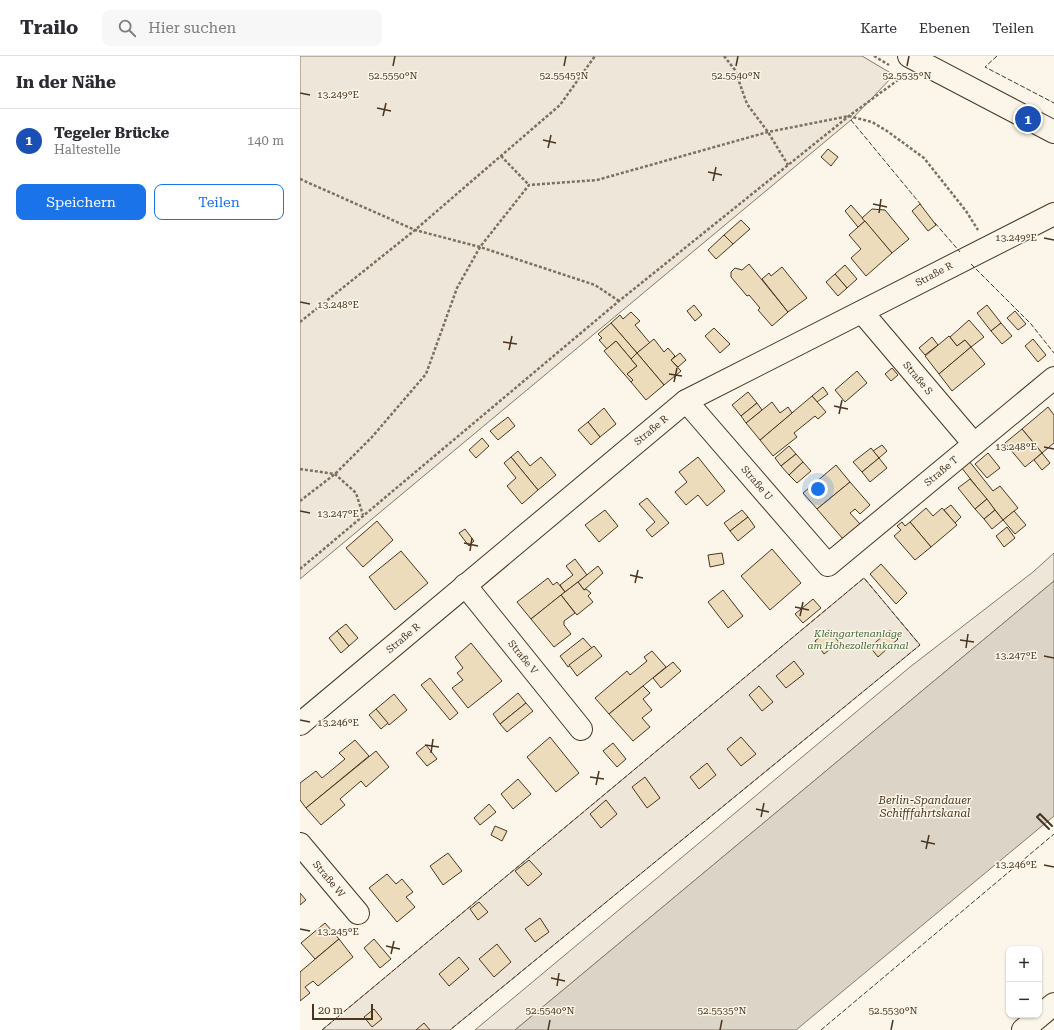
<!DOCTYPE html>
<html lang="de">
<meta charset="utf-8">
<style>
:root{--surface:#fff;--page:#f7f7f7;--text:#2b2b33;--muted:#7c7c81;--line:#e1e1e2;--accent:#1a73e8}
body{margin:0;font-family:"Roboto Serif",serif;background:var(--page);color:var(--text)}
.controls{position:absolute;right:12px;bottom:12px;display:grid;overflow:hidden;border-radius:8px;box-shadow:0 1px 3px #0004}
.controls button{width:36px;height:36px;display:grid;place-items:center;padding:0;border:0;border-bottom:1px solid var(--line);background:var(--surface);color:var(--text);font:20px sans-serif}
.scale{position:absolute;left:12px;bottom:10px;width:61px;box-sizing:border-box;padding-left:4px;border:2px solid #4a3520;border-top:0;font-size:11px;line-height:14px;white-space:nowrap;color:#4a3520;-webkit-text-stroke:3px #fbf6e9;paint-order:stroke}
.you{position:absolute;left:518px;top:433px;width:14px;height:14px;margin:-10px;border:3px solid #fff;border-radius:50%;background:#1a73e8;box-shadow:0 0 0 6px #1a73e833}
.badge{display:grid;place-items:center;width:26px;height:26px;border-radius:50%;background:var(--accent);color:#fff;font-size:13px;font-weight:700}
.pin{position:absolute;translate:-50% -50%;border:2px solid #fff;box-shadow:0 1px 4px #0006}
.list{margin:0;padding:0;list-style:none}
h2{display:flex;justify-content:space-between;align-items:center;height:52px;margin:0;padding:0 16px;font-size:17px}
h2 small{font-size:13px;font-weight:400;color:var(--muted)}
.list li{display:grid;grid-template-columns:26px 1fr auto;gap:12px;align-items:center;box-sizing:border-box;height:64px;padding:0 16px;border-top:1px solid var(--line)}
.list b{display:block;font-size:15px;white-space:nowrap}
.list p{margin:0;font-size:13px;white-space:nowrap;color:var(--muted)}
.list em{font-size:13px;font-style:normal;color:var(--muted)}
.actions{display:flex;gap:8px;padding:12px 16px}
.actions a{flex:1;padding:9px 0;border:1px solid var(--accent);border-radius:8px;text-align:center;font-size:14px;color:var(--accent)}
.actions .main{background:var(--accent);color:#fff}
.icon{flex:none;width:22px;height:22px;fill:none;stroke:currentColor;stroke-width:2;stroke-linecap:round;stroke-linejoin:round}
.map{position:relative;flex:none;width:754px;height:974px;overflow:hidden}
header{display:flex;align-items:center;gap:24px;box-sizing:border-box;height:56px;padding:0 20px;background:var(--surface);border-bottom:1px solid var(--line)}
header strong{font-size:19px}
nav{display:flex;gap:22px;margin-inline-start:auto;font-size:14px}
.search{width:280px;height:36px;background:var(--page);display:flex;align-items:center;gap:10px;box-sizing:border-box;padding:0 14px;border-radius:8px;color:var(--muted);font-size:15px}
main{display:flex}
aside{flex:1;background:var(--surface)}
.map>svg:first-child{display:block}
</style>
<header>
<strong>Trailo</strong>
<div class="search"><svg class="icon" aria-label="search" viewBox="0 0 24 24"><circle cx="10" cy="10" r="6"/><path d="M15 15l6 6"/></svg>Hier suchen</div>
<nav><a>Karte</a><a>Ebenen</a><a>Teilen</a></nav>
</header>
<main>
<aside>
<h2>In der Nähe<small></small></h2>
<ul class="list">
<li><span class="badge" style="background:#1a4fb4">1</span><div><b>Tegeler Brücke</b><p>Haltestelle</p></div><em>140 m</em></li>
</ul>
<div class="actions"><a class="main">Speichern</a><a>Teilen</a></div>
</aside>
<div class="map">
<svg width="754" height="974" viewBox="0 0 754 974">
<rect width="100%" height="100%" fill="#fbf6e9"/>
<g fill="#ede6d9" stroke="#887966">
<path d="M0,0H562L594,19L551,64L0,523Z"/>
<path d="M754,497V525L215,974H175L610,611L733,516Z"/>
<path d="M564,522L620,589L150,974H22Z"/>
</g>
<path fill="#dcd4c6" stroke="#887966" d="M754,525V760L496,974H215Z"/>
<g fill="#ecdcbc" stroke="#4a3520">
<path d="M528,93L538,101L531,110L521,101Z"/>
<path d="M620,148L636,169L628,175L612,155Z"/>
<path d="M551,149L565,165L558,171L545,155Z"/>
<path d="M572,153L585,154L609,183L592,197L562,162Z"/>
<path d="M441,164L450,173L433,188L424,179Z"/>
<path d="M565,165L592,197L566,220L551,202L561,193L549,179Z"/>
<path d="M424,179L433,188L416,203L408,194Z"/>
<path d="M449,208L488,256L472,270L458,254L460,252L449,239L447,240L431,221V216L435,212L442,214Z"/>
<path d="M545,209L557,223L547,232L535,218Z"/>
<path d="M482,211L507,242L488,256L462,223L469,217L471,220Z"/>
<path d="M535,218L547,232L538,240L526,226Z"/>
<path d="M394,249L402,259L395,265L387,255Z"/>
<path d="M687,249L701,267L691,275L677,257Z"/>
<path d="M715,255L726,268L718,274L707,262Z"/>
<path d="M331,256L340,265L335,269L350,287L337,297L311,267L320,259L323,263Z"/>
<path d="M669,264L684,281L671,291L665,284L657,290L650,281Z"/>
<path d="M311,267L337,297L331,303L316,285L307,293L299,284L302,282L298,278Z"/>
<path d="M701,267L712,280L702,288L691,275Z"/>
<path d="M414,272L430,288L420,297L405,280Z"/>
<path d="M649,280L657,290L665,284L671,291L639,318L625,300Z"/>
<path d="M632,281L638,289L625,299L619,292Z"/>
<path d="M354,283L364,296L368,292L375,300L371,304L381,315L364,329L337,297Z"/>
<path d="M733,283L746,299L738,306L725,290Z"/>
<path d="M316,285L337,310L327,318L333,324L331,326L304,295Z"/>
<path d="M671,291L685,308L652,335L639,318Z"/>
<path d="M337,297L364,329L346,344L331,326L333,324L327,318L337,310L331,303Z"/>
<path d="M380,297L386,304L378,311L371,304Z"/>
<path d="M592,312L598,319L591,325L585,318Z"/>
<path d="M557,315L567,327L545,346L535,334Z"/>
<path d="M523,331L528,338L517,346L512,340Z"/>
<path d="M448,336L457,347L441,360L432,349Z"/>
<path d="M512,340L526,356L518,363L515,360L494,377L497,381L473,400L460,384Z"/>
<path d="M472,346L480,357L488,351L492,357L460,384L446,367Z"/>
<path d="M457,347L462,354L446,367L441,360Z"/>
<path d="M748,351L754,359V387L742,397L722,373Z"/>
<path d="M304,352L316,368L300,381L288,366Z"/>
<path d="M208,361L215,370L198,384L190,375Z"/>
<path d="M288,366L300,381L291,389L278,374Z"/>
<path d="M722,373L742,397L725,411L705,387Z"/>
<path d="M182,382L189,390L176,402L169,394Z"/>
<path d="M582,389L587,395L579,402L573,395Z"/>
<path d="M489,390L496,398L481,410L475,402Z"/>
<path d="M571,392L579,402L562,416L553,406Z"/>
<path d="M218,395L230,410L241,401L256,419L238,434L211,401Z"/>
<path d="M688,397L700,412L687,422L675,408Z"/>
<path d="M742,397L750,407L742,414L734,404Z"/>
<path d="M496,398L503,406L489,419L481,410Z"/>
<path d="M211,401L238,434L222,448L207,430L216,422L204,407Z"/>
<path d="M398,401L425,435L407,450L398,439L386,449L375,436L387,426L379,416Z"/>
<path d="M579,402L587,412L570,426L562,416Z"/>
<path d="M669,405L693,435L700,430L718,452L703,464L661,411Z"/>
<path d="M503,406L511,415L497,427L489,419Z"/>
<path d="M536,409L550,426L517,453L503,437Z"/>
<path d="M670,423L687,443L675,453L658,432Z"/>
<path d="M550,426L570,449L560,458L555,453L550,457L560,468L543,483L517,453Z"/>
<path d="M347,442L369,467L352,481L346,474L355,466L339,448Z"/>
<path d="M687,443L695,454L684,463L675,453Z"/>
<path d="M651,449L661,461L655,467L644,454Z"/>
<path d="M626,452L633,460L642,452L657,469L631,491L610,466Z"/>
<path d="M305,454L318,470L299,486L285,469Z"/>
<path d="M442,454L448,461L430,475L424,467Z"/>
<path d="M695,454L703,464L692,473L684,463Z"/>
<path d="M714,455L726,469L715,478L703,464Z"/>
<path d="M448,461L455,471L438,485L430,475Z"/>
<path d="M77,465L93,484L63,511L46,492Z"/>
<path d="M602,466L605,470L610,466L631,491L615,504L594,480L601,474L597,470Z"/>
<path d="M707,471L715,482L704,491L696,480Z"/>
<path d="M165,473L174,485L169,490L159,477Z"/>
<path d="M472,493L501,527L470,554L441,520Z"/>
<path d="M101,495L128,527L95,554L69,521Z"/>
<path d="M422,497L424,508L410,511L408,499Z"/>
<path d="M275,503L287,519L265,536L260,529L273,519L266,510Z"/>
<path d="M581,508L607,537L596,548L570,518Z"/>
<path d="M298,510L303,517L284,534L278,526Z"/>
<path d="M248,522L253,529L257,526L265,536L231,563L217,546Z"/>
<path d="M278,526L284,534L286,533L291,537L288,540L293,546L277,559L261,539Z"/>
<path d="M423,534L443,560L428,572L408,546Z"/>
<path d="M261,539L275,557L264,565V569L271,578L254,591L231,563Z"/>
<path d="M513,543L521,552L503,567L495,558Z"/>
<path d="M46,568L58,582L49,590L37,575Z"/>
<path d="M529,574L539,586L524,598L515,585Z"/>
<path d="M590,574L598,583L578,601L570,591Z"/>
<path d="M37,575L49,590L41,597L29,582Z"/>
<path d="M283,582L292,592L268,611L260,600Z"/>
<path d="M171,587L202,625L168,652L152,632L163,624L157,617L163,612L155,601Z"/>
<path d="M294,590L302,600L277,620L269,609Z"/>
<path d="M352,595L366,611L309,658L295,642L327,615L330,619L347,605L344,601Z"/>
<path d="M494,605L504,618L486,632L476,620Z"/>
<path d="M373,606L381,615L361,632L353,622Z"/>
<path d="M130,622L158,657L150,664L121,629Z"/>
<path d="M343,630L350,637L343,643L352,654L342,662L350,671L333,685L309,658Z"/>
<path d="M459,630L473,646L462,655L449,639Z"/>
<path d="M218,637L226,647L200,668L193,658Z"/>
<path d="M94,638L107,654L89,669L76,653Z"/>
<path d="M226,647L233,655L207,676L200,668Z"/>
<path d="M76,653L88,667L81,673L69,659Z"/>
<path d="M250,681L279,717L256,736L227,701Z"/>
<path d="M441,681L456,698L441,710L427,693Z"/>
<path d="M55,684L69,700L6,752L0,744V727L16,715L22,722L45,703L39,697Z"/>
<path d="M313,687L326,703L317,711L303,695Z"/>
<path d="M126,689L137,703L127,710L116,697Z"/>
<path d="M76,695L89,711L66,731L61,725L40,743L45,749L21,769L6,752Z"/>
<path d="M407,707L416,719L399,733L390,721Z"/>
<path d="M345,721L360,742L347,752L332,731Z"/>
<path d="M218,723L231,738L213,753L201,738Z"/>
<path d="M306,744L317,758L301,772L290,758Z"/>
<path d="M189,748L196,756L180,769L174,762Z"/>
<path d="M195,770L207,775L202,785L191,779Z"/>
<path d="M148,797L162,815L143,829L130,810Z"/>
<path d="M229,804L242,818L228,830L215,815Z"/>
<path d="M87,818L96,828L102,823L113,836L106,841L115,851L97,866L69,832Z"/>
<path d="M0,837L6,844L0,849Z"/>
<path d="M179,846L188,856L178,864L170,853Z"/>
<path d="M240,862L249,876L235,886L225,873Z"/>
<path d="M25,867L39,883L15,903L1,887Z"/>
<path d="M39,883L53,901L18,930L13,925L5,931L10,937L0,945V916Z"/>
<path d="M74,883L91,903L80,912L64,892Z"/>
<path d="M197,888L211,906L194,921L179,903Z"/>
<path d="M159,901L169,913L149,930L139,918Z"/>
<path d="M74,953L82,963L72,971L64,961Z"/>
<path d="M124,967L130,974H116Z"/>
</g>
<g fill="none" stroke-linecap="round" stroke-linejoin="round">
<g stroke="#4a3520" stroke-width="24">
<g id="minor">
<path d="M562,256L674,388"/>
<path d="M386,345L528,509L754,322"/>
<path d="M165,529L281,673"/>
<path d="M0,668L386,345L754,158"/>
<path d="M0,788L58,857"/>
<path d="M723,974L754,948"/>
</g>
</g>
<g stroke="#4a3520" stroke-width="24">
<path id="major" d="M609,0L754,76"/>
</g>
<g stroke="#7f6f5c" stroke-width="2.5" stroke-dasharray="3 2" stroke-linecap="butt">
<path d="M424,0L435,14L447,48L468,76L488,109"/>
<path d="M574,0L589,9"/>
<path d="M201,100L229,129"/>
<path d="M0,123L115,174L180,191L229,129L297,124L468,76L549,60L572,66L587,75L624,102L666,155L678,174"/>
<path d="M0,266L115,174L260,49L295,0"/>
<path d="M0,413L35,418L56,437L63,459"/>
<path d="M0,445L35,418L72,381L126,318L157,232L180,191L295,229L319,245"/>
<path d="M0,513L319,245L549,60L602,21"/>
</g>
<use href="#minor" stroke="#fbf6e9" stroke-width="22"/>
<use href="#major" stroke="#fbf6e9" stroke-width="22"/>
<g stroke="#4a3520" stroke-width="1" stroke-dasharray="5 2" stroke-linecap="butt">
<path d="M697,0L685,11L754,47"/>
<path d="M551,64L622,150"/>
<path d="M635,167L660,196"/>
<path d="M671,208L731,268L754,297"/>
<path d="M22,974L564,522L620,589L150,974"/>
<path d="M521,974L754,778"/>
</g>
<path stroke="#4a3520" stroke-width="2" d="M749,773L737,761L740,758L752,770"/>
</g>
<path fill="none" stroke="#4a3520" stroke-width="1.5" d="M93,10L95,0M264,10L266,0M436,10L438,0M607,10L609,0M0,37L10,39M77,52L91,55M83,60L86,47M243,84L256,87M248,92L251,79M408,116L422,119M413,125L416,111M573,148L587,151M579,157L581,143M744,182L754,184M0,246L10,248M203,286L217,288M209,294L212,280M369,318L382,320M374,326L377,312M534,350L548,353M539,358L542,344M744,391L754,393M0,455L10,457M164,487L178,490M170,495L172,482M330,519L343,522M335,527L338,514M495,551L509,554M500,560L503,546M660,584L674,586M666,592L668,578M744,600L754,602M0,664L10,666M125,689L139,691M131,697L133,683M290,721L304,723M296,729L299,715M456,753L469,756M461,761L464,747M621,785L635,788M626,793L629,779M744,809L754,811M0,873L10,875M86,890L100,893M91,898L94,885M251,922L265,925M257,930L259,917M248,974L250,964M420,974L422,964M591,974L593,964"/>
<g text-anchor="middle" dominant-baseline="central" stroke-width="3" stroke-linejoin="round" paint-order="stroke">
<g font-size="10" fill="#4a3520" stroke="#fbf6e9">
<text transform="translate(634 218) rotate(-28)">Straße R</text>
<text transform="translate(618 322) rotate(50)">Straße S</text>
<text transform="translate(351 374) rotate(-40)">Straße R</text>
<text transform="translate(641 415) rotate(-40)">Straße T</text>
<text transform="translate(457 427) rotate(49)">Straße U</text>
<text transform="translate(103 582) rotate(-40)">Straße R</text>
<text transform="translate(223 601) rotate(51)">Straße V</text>
<text transform="translate(29 823) rotate(50)">Straße W</text>
</g>
<g font-size="10" font-style="italic" fill="#436837" stroke="#fbf6e9">
<text x="558" y="577">Kleingartenanlage<tspan x="558" dy="12">am Hohezollernkanal</tspan></text>
</g>
<g font-size="11" font-style="italic" fill="#4a3520" stroke="#fbf6e9">
<text x="625" y="744">Berlin-Spandauer<tspan x="625" dy="13">Schifffahrtskanal</tspan></text>
</g>
</g>
<g font-size="10" text-anchor="middle" fill="#4a3520" stroke="#fbf6e9" stroke-width="3" stroke-linejoin="round" paint-order="stroke">
<text x="93" y="23">52.5550°N</text>
<text x="264" y="23">52.5545°N</text>
<text x="436" y="23">52.5540°N</text>
<text x="607" y="23">52.5535°N</text>
<text x="38" y="42">13.249°E</text>
<text x="716" y="185">13.249°E</text>
<text x="38" y="252">13.248°E</text>
<text x="716" y="394">13.248°E</text>
<text x="38" y="461">13.247°E</text>
<text x="716" y="603">13.247°E</text>
<text x="38" y="670">13.246°E</text>
<text x="716" y="812">13.246°E</text>
<text x="38" y="879">13.245°E</text>
<text x="250" y="958">52.5540°N</text>
<text x="422" y="958">52.5535°N</text>
<text x="593" y="958">52.5530°N</text>
</g>
</svg>
<div class="controls">
<button>+</button>
<button>−</button>
</div>
<div class="scale">20 m</div>
<div class="you"></div>
<div class="pin badge" style="left:728px;top:63px;background:#1a4fb4">1</div>
</div>
</main>
